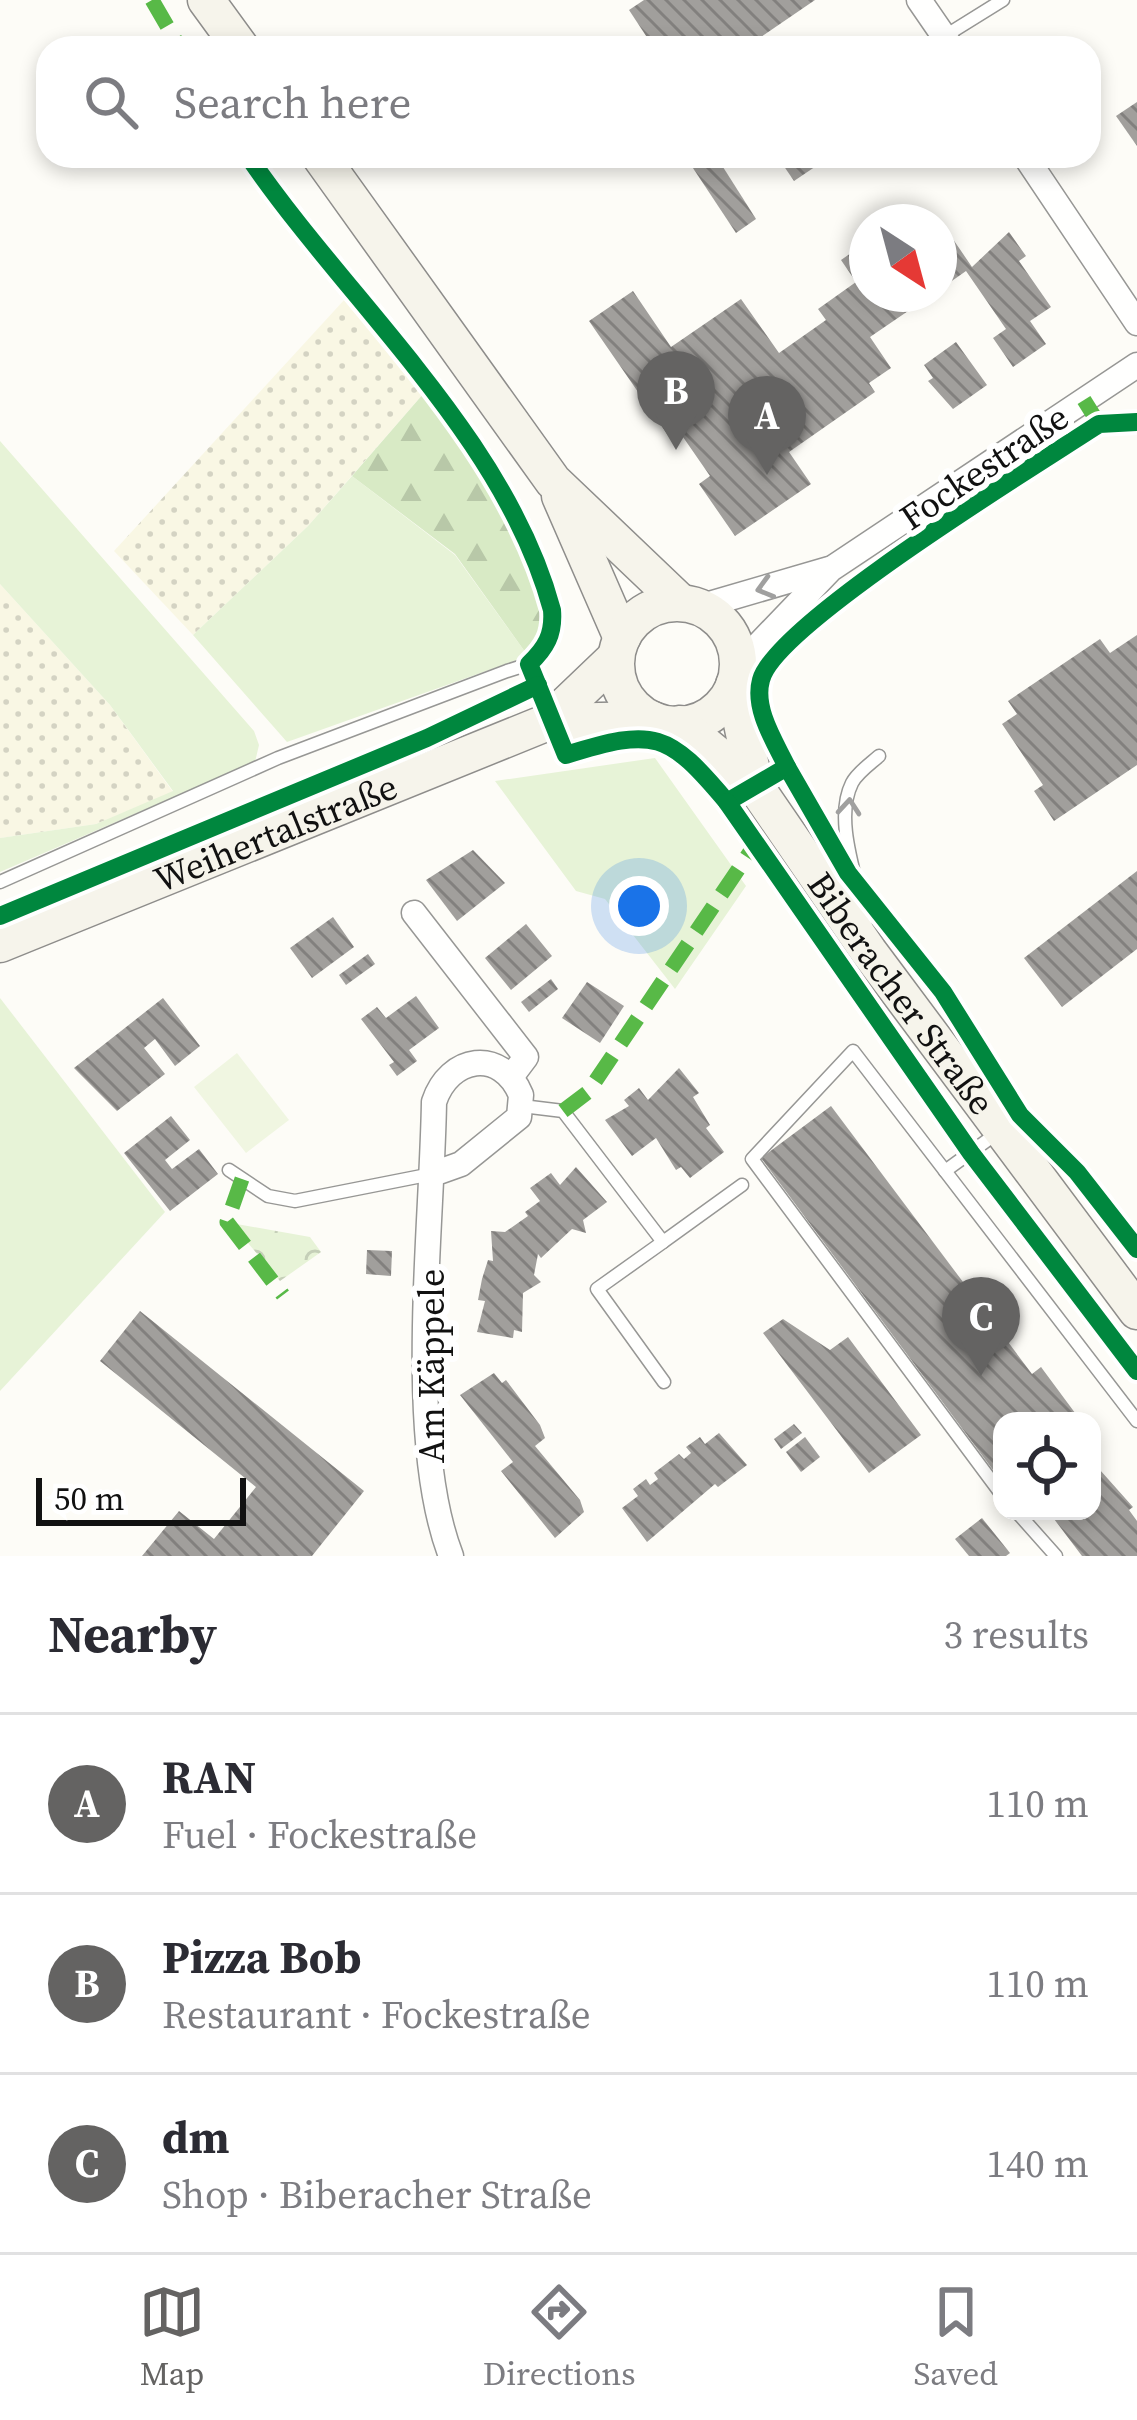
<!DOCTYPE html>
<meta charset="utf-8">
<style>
:root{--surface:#fff;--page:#f2f2f3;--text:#2b2b33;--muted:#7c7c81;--line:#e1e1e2;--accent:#646362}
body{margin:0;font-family:"Source Serif 4",serif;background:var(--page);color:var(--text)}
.controls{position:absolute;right:36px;bottom:36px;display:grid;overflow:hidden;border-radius:24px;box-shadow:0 6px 18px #0003}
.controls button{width:108px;height:108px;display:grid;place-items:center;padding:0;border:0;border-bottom:3px solid var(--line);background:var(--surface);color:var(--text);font:60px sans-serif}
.compass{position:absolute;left:849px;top:204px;width:108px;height:108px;border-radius:50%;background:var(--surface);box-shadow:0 6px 18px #0003;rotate:144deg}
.scale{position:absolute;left:36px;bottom:30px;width:210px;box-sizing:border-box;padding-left:12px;border:6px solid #111;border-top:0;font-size:33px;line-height:42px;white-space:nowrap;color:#111;-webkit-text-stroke:9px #fff;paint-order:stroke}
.you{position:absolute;left:639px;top:906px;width:42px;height:42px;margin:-30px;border:9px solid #fff;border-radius:50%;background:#1a73e8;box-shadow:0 0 0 18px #1a73e833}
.badge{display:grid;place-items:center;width:78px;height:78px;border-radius:50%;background:var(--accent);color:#fff;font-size:39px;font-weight:700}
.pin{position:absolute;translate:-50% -99px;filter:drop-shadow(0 3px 6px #0008)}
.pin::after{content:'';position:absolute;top:63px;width:42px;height:36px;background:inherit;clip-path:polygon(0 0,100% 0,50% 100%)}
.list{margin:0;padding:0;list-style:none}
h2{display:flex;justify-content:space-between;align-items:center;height:156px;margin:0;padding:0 48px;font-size:51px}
h2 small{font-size:39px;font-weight:400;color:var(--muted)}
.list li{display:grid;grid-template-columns:78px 1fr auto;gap:36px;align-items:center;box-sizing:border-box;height:180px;padding:0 48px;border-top:3px solid var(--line)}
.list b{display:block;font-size:45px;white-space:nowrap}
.list p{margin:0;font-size:39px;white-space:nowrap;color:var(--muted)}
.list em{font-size:39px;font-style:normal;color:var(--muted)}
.icon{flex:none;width:66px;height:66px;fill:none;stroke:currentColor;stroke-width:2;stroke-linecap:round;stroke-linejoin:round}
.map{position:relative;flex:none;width:1137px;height:1556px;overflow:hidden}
.search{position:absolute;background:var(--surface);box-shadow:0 6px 18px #0003;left:36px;right:36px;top:36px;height:132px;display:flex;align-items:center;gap:30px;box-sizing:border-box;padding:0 42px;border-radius:36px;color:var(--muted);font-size:45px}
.sheet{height:696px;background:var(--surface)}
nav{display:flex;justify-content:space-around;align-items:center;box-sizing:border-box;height:168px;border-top:3px solid var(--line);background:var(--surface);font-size:33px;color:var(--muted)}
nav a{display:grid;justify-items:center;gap:6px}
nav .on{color:var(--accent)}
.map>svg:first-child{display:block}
</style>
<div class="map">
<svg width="1137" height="1556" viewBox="0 0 1137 1556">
<defs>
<pattern id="farmland-dots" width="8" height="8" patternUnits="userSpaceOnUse" patternTransform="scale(3)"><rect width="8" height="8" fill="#f9f7e4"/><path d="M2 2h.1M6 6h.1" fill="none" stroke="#d4d3c3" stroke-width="1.8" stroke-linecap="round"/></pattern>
<pattern id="forest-firs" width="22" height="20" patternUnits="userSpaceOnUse" patternTransform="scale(3)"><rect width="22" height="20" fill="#d8eac5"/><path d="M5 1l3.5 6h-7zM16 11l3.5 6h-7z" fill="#b8c8a8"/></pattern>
<pattern id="park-crowns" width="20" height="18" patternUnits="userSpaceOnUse" patternTransform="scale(3)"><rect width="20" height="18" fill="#e7f3d7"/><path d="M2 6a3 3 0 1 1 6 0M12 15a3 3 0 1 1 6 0" fill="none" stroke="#c5cfb8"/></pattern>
<pattern id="building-back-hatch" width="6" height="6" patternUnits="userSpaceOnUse" patternTransform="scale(3)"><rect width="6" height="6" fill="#a19f9c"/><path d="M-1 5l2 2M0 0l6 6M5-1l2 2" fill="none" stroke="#82807e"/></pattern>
</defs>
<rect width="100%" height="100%" fill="#fdfcf7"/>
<g fill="url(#farmland-dots)">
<path d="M345,299L424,393L308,526L193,635L114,551Z"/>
<path d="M0,584L110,705L173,792L96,824L0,838Z"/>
</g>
<g fill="#e7f3d7">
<path d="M0,441L254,731L259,745L255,762L0,872V838L96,824L173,791L110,705L0,584Z"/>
<path d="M352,476L455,555L528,656L287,742L193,635L308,526Z"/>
<path d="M655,758L746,886L675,989L605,899L576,891L495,781Z"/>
<path d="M0,998L165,1212L0,1391Z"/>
</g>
<path fill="url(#forest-firs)" d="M424,393C480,464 527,536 547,625L528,656L455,554L352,476Z"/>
<path fill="url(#park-crowns)" d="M231,1223L310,1237L321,1252L280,1281Z"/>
<path fill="#f0f6e1" d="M237,1053L289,1120L246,1153L194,1087Z"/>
<g fill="url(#building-back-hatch)">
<path d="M644,0H815L745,48H654L629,10Z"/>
<path d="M1137,102V146L1116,116Z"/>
<path d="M685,156H716L756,219L736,233Z"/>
<path d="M777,156H831L794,181Z"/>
<path d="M942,223L972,267L1009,232L1026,256L1019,261L1051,307L1030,321L1046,344L1013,367L993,338L1006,329L966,271L939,290Z"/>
<path d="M867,242V294H933L870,337L891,368L869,383L875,392L789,452L811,484L735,536L699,484L710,476L683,437L674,444L589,321L633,291L671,347L741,299L779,353L826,320L818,309L856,282L841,260Z"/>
<path d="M956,342L987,385L953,409L928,381L933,378L924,365Z"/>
<path d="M1137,635V765L1054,821L1034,791L1043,785L1002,724L1017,714L1008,701L1100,639L1110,653Z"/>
<path d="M473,850L505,883L457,921L426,880Z"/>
<path d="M1137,871V949L1062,1007L1024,958Z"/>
<path d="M333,917L354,947L312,978L290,948Z"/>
<path d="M526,924L552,956L511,990L485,958Z"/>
<path d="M368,954L375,964L346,985L339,975Z"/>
<path d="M551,979L558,989L529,1012L521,1002Z"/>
<path d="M587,982L624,1006L600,1043L562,1018Z"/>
<path d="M416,996L439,1028L409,1050L417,1061L397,1076L389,1065L394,1062L361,1019L377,1007L386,1018Z"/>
<path d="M163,998L200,1046L175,1066L155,1039L144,1048L165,1074L117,1111L74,1068Z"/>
<path d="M679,1068L699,1093L693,1097L710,1125L706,1128L724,1152L690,1178L681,1167L676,1170L656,1138L632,1156L605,1120L629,1106L624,1100L639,1088L648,1100Z"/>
<path d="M831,1106L1032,1374L1041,1367L1081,1421H1002V1482L761,1158Z"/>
<path d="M171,1116L190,1140L165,1160L172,1169L199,1149L218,1174L170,1211L124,1153Z"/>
<path d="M576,1167L607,1202L583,1220L586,1233L572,1229L541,1258L538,1254L534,1275L541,1282L523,1293L522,1332L514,1330L513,1338L477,1332L485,1301L478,1300L482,1279L488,1260L493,1261L491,1231L505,1232L528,1216L525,1212L540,1201L530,1188L551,1173L560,1185Z"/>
<path d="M367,1250L392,1251L391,1276L366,1274Z"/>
<path d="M140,1311L364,1491L312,1556H142L179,1511L214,1539L256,1487L100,1361Z"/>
<path d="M783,1319L830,1350L848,1337L921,1435L869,1473L763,1333Z"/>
<path d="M494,1373L502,1383L506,1380L540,1425L545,1438L535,1446L580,1500L584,1512L555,1538L501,1471L513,1462L460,1395Z"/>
<path d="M794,1424L802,1433L781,1449L774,1439Z"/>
<path d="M719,1433L747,1465L718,1487L715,1484L647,1542L622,1508L638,1496L633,1489L646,1479L650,1485L658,1479L654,1473L679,1454L684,1459L691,1453L686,1447L700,1437L705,1444Z"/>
<path d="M805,1437L820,1457L801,1472L786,1452Z"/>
<path d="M1092,1461L1133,1507L1129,1510L1137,1521V1556H1082L1048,1511H1092Z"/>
<path d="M982,1518L1010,1553L1006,1556H969L955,1539Z"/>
</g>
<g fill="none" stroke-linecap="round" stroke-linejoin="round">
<g stroke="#979795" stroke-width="15">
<g id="lane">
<path d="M945,36L1003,0"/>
<path d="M0,882L278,758L507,671L529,664L547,718"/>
<path d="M866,927C861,886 832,823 852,783C857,773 870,764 879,756"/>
<path d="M522,1106L563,1111L663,1242L742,1185"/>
<path d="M229,1170L268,1196L295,1201L432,1174"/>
<path d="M945,1171L1000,1131"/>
<path d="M663,1242L597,1289L664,1382"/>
<path d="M1002,1495L752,1159L853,1051L1137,1421"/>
<path d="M1016,1511L1056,1556"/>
</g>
</g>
<g stroke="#979795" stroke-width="27">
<g id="street">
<path d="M919,0L952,48"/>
<path d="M1025,156L1137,323"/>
<path d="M699,607L829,569"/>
<path d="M738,666L831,569L1137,365"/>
<path d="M414,913L526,1057L511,1077"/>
<path d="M433,1174L461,1164L519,1117L521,1095C501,1047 449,1056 434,1102C432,1231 406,1440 451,1556"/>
</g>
</g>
<g stroke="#8e8d8b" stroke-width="39">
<g id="secondary">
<path d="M206,0L241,48"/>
<path d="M320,156L553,481L680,602"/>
<path d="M560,496L622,638"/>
<circle cx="677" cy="664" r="61"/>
<path d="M734,685L755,786"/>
<path d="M548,722L616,657"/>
<path id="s1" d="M680,724L755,786L869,952L1137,1311"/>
<path id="s2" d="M0,944L548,722L653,720"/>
</g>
</g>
<use href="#lane" stroke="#fffffe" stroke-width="12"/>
<use href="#street" stroke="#fffffe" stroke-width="24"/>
<use href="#secondary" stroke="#f6f4eb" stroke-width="36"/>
<g stroke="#58b947" stroke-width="15" stroke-dasharray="30 15" stroke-linecap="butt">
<path d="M152,0L180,48"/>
<path d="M1084,400L1099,424"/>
<path d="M563,1111L588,1092L758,840"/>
<path d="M242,1179L227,1222L283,1295"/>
</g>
<g stroke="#fff" stroke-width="26">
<g id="cycleway">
<path d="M248,156C347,301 506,438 552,610C554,634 546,648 529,664L566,755C655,727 668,732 727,802L787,767L848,873L943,992L1020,1115L1077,1172L1137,1249"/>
<path d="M787,767C775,742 753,709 761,680C775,624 1040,463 1099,424L1137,422"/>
<path d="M727,802L971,1153L1137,1371"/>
<path d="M0,916L427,738L538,685"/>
</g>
</g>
<use href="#cycleway" stroke="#00873e" stroke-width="18"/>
</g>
<defs><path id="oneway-chevron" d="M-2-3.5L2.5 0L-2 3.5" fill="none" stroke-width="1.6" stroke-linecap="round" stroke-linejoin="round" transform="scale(3)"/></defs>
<g stroke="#a0a09f">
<use href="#oneway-chevron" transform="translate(765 588) rotate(164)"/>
<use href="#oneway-chevron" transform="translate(849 807) rotate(-85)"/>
</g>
<g text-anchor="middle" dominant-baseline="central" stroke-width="12" stroke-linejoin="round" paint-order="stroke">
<g font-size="36" fill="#111" stroke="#fff">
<text transform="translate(984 467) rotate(-34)">Fockestraße</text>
<text stroke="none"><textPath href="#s2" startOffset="297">Weihertalstraße</textPath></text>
<text stroke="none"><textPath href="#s1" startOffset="351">Biberacher Straße</textPath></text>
<text transform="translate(431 1366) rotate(-90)">Am Käppele</text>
</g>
</g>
</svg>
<div class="controls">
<button><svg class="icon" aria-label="locate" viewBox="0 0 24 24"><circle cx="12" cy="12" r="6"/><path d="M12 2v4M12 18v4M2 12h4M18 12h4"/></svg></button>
</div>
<svg class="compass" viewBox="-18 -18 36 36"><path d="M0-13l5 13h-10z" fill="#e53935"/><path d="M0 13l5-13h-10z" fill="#7c7c81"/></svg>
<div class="scale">50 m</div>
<div class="you"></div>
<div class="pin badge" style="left:767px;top:475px">A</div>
<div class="pin badge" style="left:676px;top:450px">B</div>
<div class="pin badge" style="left:981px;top:1376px">C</div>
<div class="search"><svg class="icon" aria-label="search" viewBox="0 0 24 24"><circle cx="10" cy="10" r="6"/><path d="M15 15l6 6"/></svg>Search here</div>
</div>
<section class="sheet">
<h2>Nearby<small>3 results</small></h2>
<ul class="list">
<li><span class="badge">A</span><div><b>RAN</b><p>Fuel · Fockestraße</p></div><em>110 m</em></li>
<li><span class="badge">B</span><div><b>Pizza Bob</b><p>Restaurant · Fockestraße</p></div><em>110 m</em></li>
<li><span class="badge">C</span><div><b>dm</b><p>Shop · Biberacher Straße</p></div><em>140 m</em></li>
</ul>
</section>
<nav>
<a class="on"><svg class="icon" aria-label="map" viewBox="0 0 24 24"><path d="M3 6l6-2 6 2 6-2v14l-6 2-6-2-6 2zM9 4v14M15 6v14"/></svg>Map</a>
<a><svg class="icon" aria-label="directions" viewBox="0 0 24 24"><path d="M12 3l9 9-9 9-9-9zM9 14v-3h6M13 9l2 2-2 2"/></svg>Directions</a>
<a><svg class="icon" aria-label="saved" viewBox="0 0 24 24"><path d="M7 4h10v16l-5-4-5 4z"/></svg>Saved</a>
</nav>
